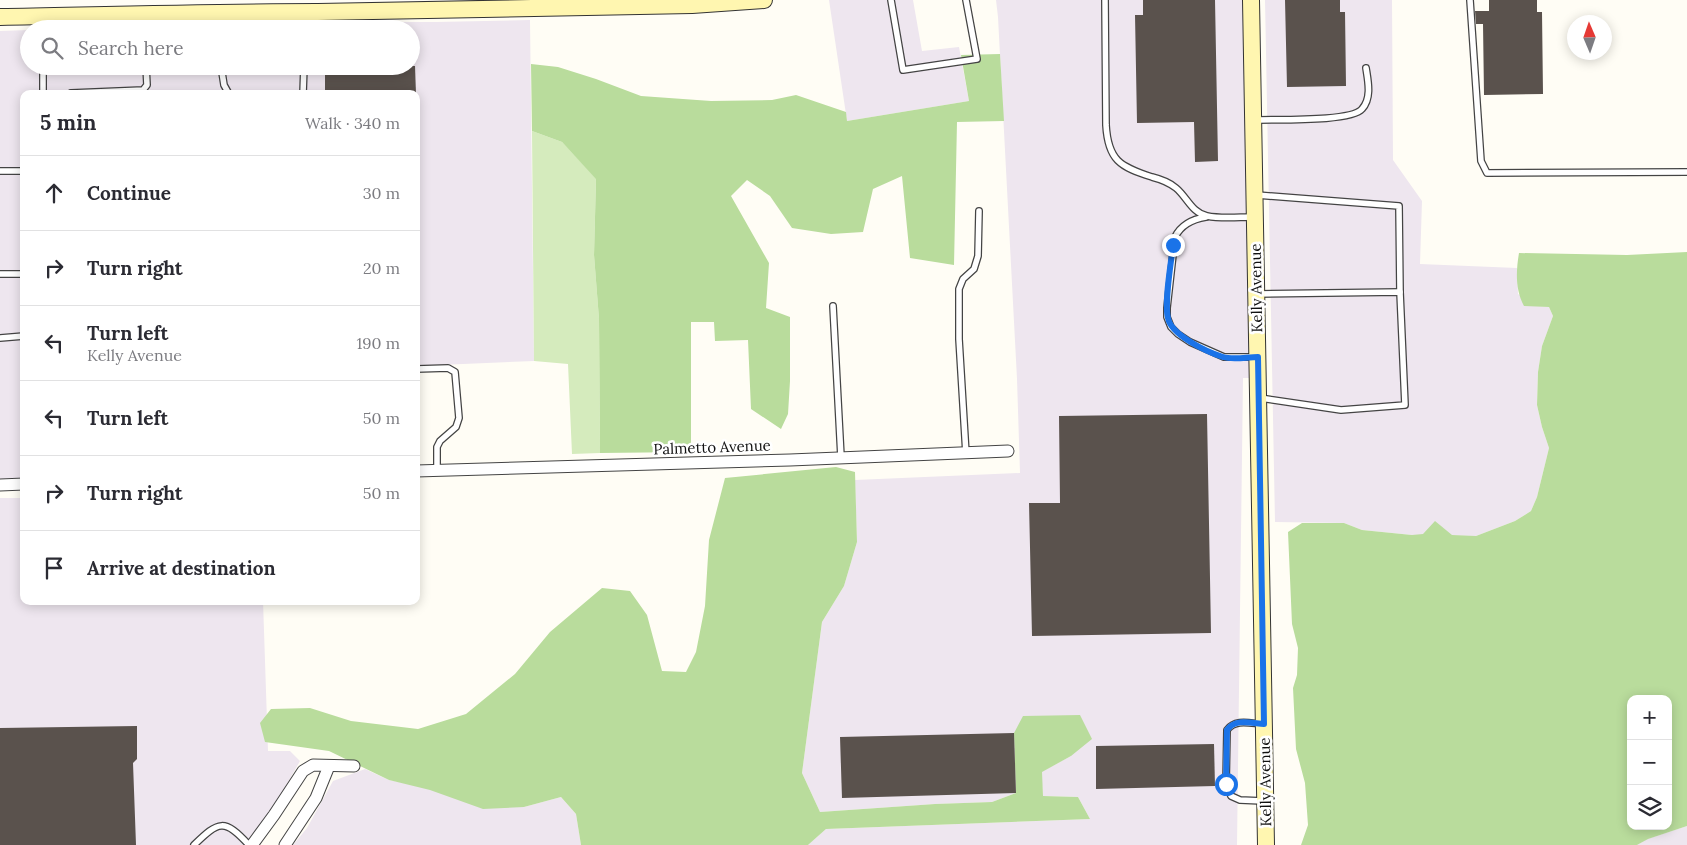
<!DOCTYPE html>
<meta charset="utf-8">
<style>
:root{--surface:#fff;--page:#f2f2f3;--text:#2b2b33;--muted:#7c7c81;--line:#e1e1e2}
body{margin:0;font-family:Lora,serif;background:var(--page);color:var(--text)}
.controls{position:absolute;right:15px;bottom:15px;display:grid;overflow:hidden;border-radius:10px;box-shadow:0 2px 12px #0003}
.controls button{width:45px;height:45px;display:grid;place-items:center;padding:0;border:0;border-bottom:1px solid var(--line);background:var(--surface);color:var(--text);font:25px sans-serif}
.compass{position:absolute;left:1567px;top:15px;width:45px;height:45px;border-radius:50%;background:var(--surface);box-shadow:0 2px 12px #0003;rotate:358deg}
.stop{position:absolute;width:15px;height:15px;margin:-11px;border:4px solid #1a73e8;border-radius:50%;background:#fff}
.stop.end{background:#1a73e8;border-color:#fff;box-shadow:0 1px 5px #0008}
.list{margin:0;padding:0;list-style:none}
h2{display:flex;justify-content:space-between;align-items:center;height:65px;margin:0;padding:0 20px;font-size:21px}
h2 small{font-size:16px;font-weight:400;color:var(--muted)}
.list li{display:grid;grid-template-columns:32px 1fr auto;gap:15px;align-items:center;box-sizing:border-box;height:75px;padding:0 20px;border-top:1px solid var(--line)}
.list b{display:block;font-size:19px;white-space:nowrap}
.list p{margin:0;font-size:16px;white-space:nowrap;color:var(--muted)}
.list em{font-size:16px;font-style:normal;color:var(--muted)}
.icon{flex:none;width:28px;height:28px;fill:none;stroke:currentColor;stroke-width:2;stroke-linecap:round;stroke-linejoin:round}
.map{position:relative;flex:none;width:1687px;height:845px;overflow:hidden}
.search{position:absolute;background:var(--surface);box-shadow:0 2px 12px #0003;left:20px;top:20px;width:400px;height:55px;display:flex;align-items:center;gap:12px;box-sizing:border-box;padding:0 18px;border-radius:28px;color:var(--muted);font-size:19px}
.panel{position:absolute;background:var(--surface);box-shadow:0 2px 12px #0003;left:20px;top:90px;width:400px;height:515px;border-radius:10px}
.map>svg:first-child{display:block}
</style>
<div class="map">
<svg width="1687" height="845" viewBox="0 0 1687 845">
<rect width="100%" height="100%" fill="#fffdf5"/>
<g fill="#eee6ef">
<path d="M829,0H913L922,51L959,47L969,101L847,121Z"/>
<path d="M996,0H1251L1258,378H1243L1237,845H808L826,829L1090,819L1078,797L1043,796L1041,772L1071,756L1079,715L1016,793L992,802L935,804L820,812L802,773L822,622L844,586L857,542L855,480L1020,473L1017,379L998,17Z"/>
<path d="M1265,0H1392L1393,160L1422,201L1420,264L1517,268L1518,294L1539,306L1549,307L1553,316L1542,346L1538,372L1537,405L1542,427L1549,448L1537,497L1531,511L1515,521L1476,536L1412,535L1362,530L1344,523L1275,522Z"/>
<path d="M530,20L534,361L416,366V94H24V484L0,485V31L29,30V66H411V29H61L281,22H436Z"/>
<path d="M0,498H24V601H263L268,751H290L300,761L283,791L246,845H0Z"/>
<path d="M365,769L389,780L524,807L561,797L576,814L581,845H293L307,828L333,781Z"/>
<path d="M1687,826V845H1637L1647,839Z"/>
</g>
<path fill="#d5ebbd" d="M532,131L562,142L596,178L594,255L599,319L600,453L572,454L568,364L534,361Z"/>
<g fill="#b9dc9c" fill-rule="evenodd">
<path d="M1000,54L1004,121L957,122L954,265L910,258L902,176L873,189L863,232L831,234L792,228L770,196L747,180L731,196L769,263L766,308L790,317V381L788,414L781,429L751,409L748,340L715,341L714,322H691V452L600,453L599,319L594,255L596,179L562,142L532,131L531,64L558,67L596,79L641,96L711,101L772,100L796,95L846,112L847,121L969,101L961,55Z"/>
<path d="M1687,252V826L1648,839L1637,845H1301L1308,825L1305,783L1296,749L1293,688L1297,675L1298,648L1292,624L1288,532L1302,523H1344L1362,530L1412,535L1423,534L1435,521L1452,535L1476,536L1515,521L1531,511L1537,497L1549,448L1542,427L1537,405L1538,372L1542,346L1553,316L1549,307L1524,306C1515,289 1516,271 1519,253L1627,255ZM1631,699H1668V826H1631Z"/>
<path d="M836,467L855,472L857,542L844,586L822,622L802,773L820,812L935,804L992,802L1016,793L1014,733L1023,716L1080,715L1092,739L1071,756L1042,772L1043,796L1078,797L1090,819L826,829L808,845H581L576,814L561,797L524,807L483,809L430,790L389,780L329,751L265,742L260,723L271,709L310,708L351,721L418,729L466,714L515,674L550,632L602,588L630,591L647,615L662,671L686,672L696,652L705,606L709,540L725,478Z"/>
</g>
<g fill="#5a524d">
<path d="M1143,0H1215L1218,161L1195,162L1194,122L1137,123L1135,15H1143Z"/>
<path d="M1285,0H1340V12H1345L1346,86L1287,87Z"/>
<path d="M1489,0H1537V12H1542L1543,94L1484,95L1483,24H1476L1475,11H1489Z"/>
<path d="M325,66H415L416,94H325Z"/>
<path d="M1207,414L1211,633L1032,636L1029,503H1060L1059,416Z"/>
<path d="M137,726V759L133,763L136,845H0V728Z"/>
<path d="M1014,733L1016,793L842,798L840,737Z"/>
<path d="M1214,744L1215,786L1096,789V746Z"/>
</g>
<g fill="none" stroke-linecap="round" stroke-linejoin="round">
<g stroke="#444" stroke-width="8">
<g id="service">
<path d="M891,0L903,70L977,59L966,0"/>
<path d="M1105,0L1106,125C1108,160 1120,167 1152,177C1160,179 1170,183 1176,188C1187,197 1192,213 1207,216C1221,219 1239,217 1253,217"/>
<path d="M1470,0L1481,161L1487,173L1687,172"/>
<path d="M219,13V29"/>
<path d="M141,17L142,29"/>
<path d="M42,18V29"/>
<path d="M305,29V14"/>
<path d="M43,66V94"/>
<path d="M221,66L224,85L229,94"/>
<path d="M71,93L143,90L147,85L146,66"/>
<path d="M303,94L304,66"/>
<path d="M1256,120C1276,119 1351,122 1362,109C1372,98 1368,81 1366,68"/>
<path d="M0,171H24"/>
<path d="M1257,195L1399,206L1400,292"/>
<path d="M1206,217C1193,219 1181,225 1175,237L1167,308V317L1171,327L1178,334L1190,342L1224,357H1255"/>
<path d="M0,274H24"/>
<path d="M1257,294L1400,292L1405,405L1341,410L1260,398"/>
<path d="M833,306L841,457"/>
<path d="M0,338L24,336"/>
<path d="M416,369L448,368L455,372L459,418L456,427L440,441L437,447V470"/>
<path d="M966,454L959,339V289L963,279L974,269L978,256L979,211"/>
<path d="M1261,724C1249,723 1235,719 1227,730L1226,784L1231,796L1240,800L1263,801"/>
<path d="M194,845C219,821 224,818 249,845"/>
</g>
</g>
<g stroke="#444" stroke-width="13">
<g id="minor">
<path d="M416,471L790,460L1008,451"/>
<path d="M0,485L24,484"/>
<path d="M252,845L274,815L303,771L313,765L354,766"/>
<path d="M285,845L316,798L329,766"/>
</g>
</g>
<g stroke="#333" stroke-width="18">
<g id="secondary">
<path d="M1251,0L1266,845"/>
<path d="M0,17C106,15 212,12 318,12L692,5L764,0"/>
</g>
</g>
<use href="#service" stroke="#fff" stroke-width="5.5"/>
<use href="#minor" stroke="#fff" stroke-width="11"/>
<use href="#secondary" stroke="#fff6b0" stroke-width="16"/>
</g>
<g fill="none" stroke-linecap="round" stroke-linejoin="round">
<path stroke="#1a73e8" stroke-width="6" d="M1173,245C1171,264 1164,302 1168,318C1171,335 1207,352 1223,357C1233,360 1247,357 1258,357L1264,724C1251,723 1235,718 1227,730L1226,784"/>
</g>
<g text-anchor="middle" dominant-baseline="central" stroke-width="5" stroke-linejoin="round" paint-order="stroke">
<g font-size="15" fill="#111" stroke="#fff">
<text transform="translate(1256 288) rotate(-91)">Kelly Avenue</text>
<text transform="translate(712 447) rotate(-2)">Palmetto Avenue</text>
<text transform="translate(1265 782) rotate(-91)">Kelly Avenue</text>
</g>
</g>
</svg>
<div class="controls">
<button>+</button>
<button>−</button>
<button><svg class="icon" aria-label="layers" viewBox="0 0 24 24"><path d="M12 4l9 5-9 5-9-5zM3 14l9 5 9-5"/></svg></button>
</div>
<svg class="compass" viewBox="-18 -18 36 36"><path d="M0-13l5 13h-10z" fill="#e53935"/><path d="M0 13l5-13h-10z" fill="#7c7c81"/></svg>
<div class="stop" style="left:1226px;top:784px"></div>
<div class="stop end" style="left:1173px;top:245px"></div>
<div class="search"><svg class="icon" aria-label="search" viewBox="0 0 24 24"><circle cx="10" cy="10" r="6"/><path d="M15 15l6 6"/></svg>Search here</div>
<section class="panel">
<h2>5 min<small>Walk · 340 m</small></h2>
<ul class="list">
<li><svg class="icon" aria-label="ahead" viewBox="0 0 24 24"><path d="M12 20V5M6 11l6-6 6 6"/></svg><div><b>Continue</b></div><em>30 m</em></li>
<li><svg class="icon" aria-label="right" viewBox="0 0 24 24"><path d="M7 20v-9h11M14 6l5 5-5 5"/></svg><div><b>Turn right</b></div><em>20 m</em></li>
<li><svg class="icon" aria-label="left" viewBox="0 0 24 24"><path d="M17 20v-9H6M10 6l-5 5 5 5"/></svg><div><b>Turn left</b><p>Kelly Avenue</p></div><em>190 m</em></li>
<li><svg class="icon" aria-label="left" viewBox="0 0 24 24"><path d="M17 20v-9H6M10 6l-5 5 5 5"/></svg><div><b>Turn left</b></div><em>50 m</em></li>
<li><svg class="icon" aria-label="right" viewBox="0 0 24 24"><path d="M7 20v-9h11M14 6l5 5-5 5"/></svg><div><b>Turn right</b></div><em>50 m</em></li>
<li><svg class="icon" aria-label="arrive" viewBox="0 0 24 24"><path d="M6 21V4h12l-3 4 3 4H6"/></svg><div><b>Arrive at destination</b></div></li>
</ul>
</section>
</div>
